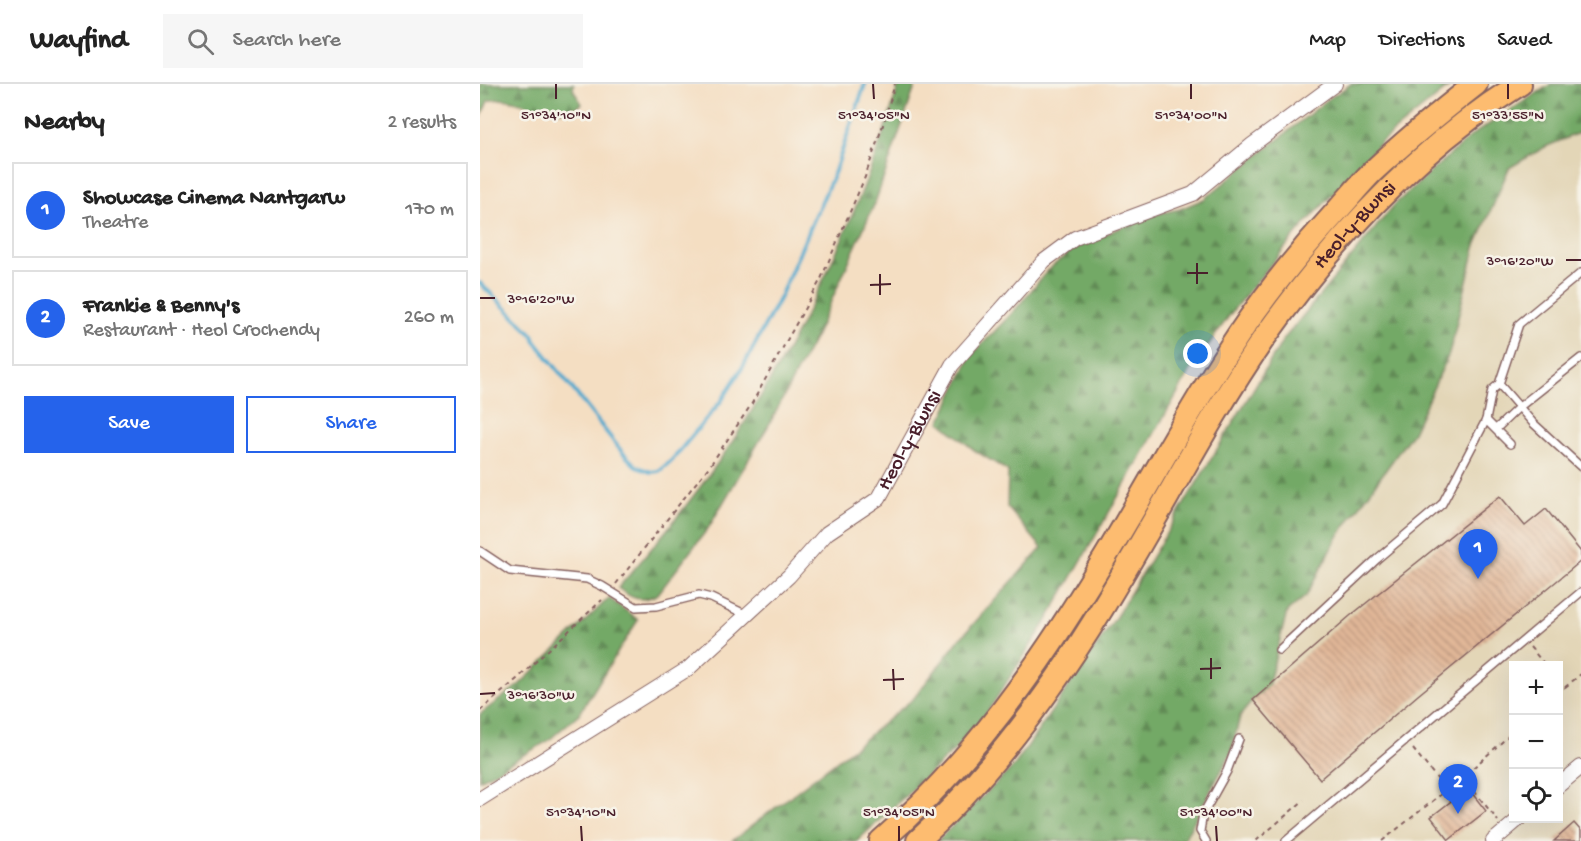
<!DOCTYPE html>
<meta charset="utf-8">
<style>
:root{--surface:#fff;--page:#f6f6f6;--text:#222;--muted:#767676;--line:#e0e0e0;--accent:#2563eb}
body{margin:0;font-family:"Gochi Hand",sans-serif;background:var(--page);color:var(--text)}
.controls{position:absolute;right:18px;bottom:18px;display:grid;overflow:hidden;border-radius:0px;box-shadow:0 6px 24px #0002}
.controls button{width:54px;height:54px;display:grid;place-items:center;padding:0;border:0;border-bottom:2px solid var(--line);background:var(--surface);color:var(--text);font:30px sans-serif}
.you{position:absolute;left:718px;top:270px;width:21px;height:21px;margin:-15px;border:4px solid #fff;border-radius:50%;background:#1a73e8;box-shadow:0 0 0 9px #1a73e833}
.badge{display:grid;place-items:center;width:39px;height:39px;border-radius:50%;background:var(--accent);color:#fff;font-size:20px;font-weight:700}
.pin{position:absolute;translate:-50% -50px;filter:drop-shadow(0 2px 3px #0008)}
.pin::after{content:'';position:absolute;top:32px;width:21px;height:18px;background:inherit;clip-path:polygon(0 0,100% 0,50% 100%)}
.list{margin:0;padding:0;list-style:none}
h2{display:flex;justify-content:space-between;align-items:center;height:78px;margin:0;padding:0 24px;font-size:26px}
h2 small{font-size:20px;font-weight:400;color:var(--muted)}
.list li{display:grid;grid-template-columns:39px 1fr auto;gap:18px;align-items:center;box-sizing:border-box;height:96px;margin:0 12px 12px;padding:0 12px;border:2px solid var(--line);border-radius:0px}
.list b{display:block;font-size:22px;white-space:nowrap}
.list p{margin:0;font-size:20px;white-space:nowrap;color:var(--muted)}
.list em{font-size:20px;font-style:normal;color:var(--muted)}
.actions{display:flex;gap:12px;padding:18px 24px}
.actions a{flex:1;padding:14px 0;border:2px solid var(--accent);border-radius:0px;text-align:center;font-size:21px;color:var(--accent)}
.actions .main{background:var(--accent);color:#fff}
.icon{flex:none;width:33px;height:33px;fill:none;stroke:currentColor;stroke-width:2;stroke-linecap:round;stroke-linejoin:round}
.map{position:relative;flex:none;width:1101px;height:757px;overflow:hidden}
header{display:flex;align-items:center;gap:36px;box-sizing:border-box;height:84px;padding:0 30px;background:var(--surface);border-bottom:2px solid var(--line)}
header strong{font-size:28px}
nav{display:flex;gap:33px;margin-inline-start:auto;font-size:21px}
.search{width:420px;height:54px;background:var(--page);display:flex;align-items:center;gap:15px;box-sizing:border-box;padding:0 21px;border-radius:0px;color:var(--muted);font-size:22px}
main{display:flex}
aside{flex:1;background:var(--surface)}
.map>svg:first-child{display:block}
</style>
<header>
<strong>Wayfind</strong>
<div class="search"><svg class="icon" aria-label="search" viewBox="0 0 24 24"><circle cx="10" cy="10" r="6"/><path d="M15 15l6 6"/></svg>Search here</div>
<nav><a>Map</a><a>Directions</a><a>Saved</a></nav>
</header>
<main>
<aside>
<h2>Nearby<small>2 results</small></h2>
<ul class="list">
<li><span class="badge">1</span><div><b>Showcase Cinema Nantgarw</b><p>Theatre</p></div><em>170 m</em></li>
<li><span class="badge">2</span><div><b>Frankie &amp; Benny's</b><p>Restaurant · Heol Crochendy</p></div><em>260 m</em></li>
</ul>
<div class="actions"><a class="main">Save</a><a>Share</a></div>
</aside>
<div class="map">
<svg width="1101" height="757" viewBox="0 0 1101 757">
<defs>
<pattern id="forest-firs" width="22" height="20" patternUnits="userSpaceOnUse" patternTransform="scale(1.5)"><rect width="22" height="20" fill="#73a966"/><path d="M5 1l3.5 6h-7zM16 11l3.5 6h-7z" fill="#608954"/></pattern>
<pattern id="building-back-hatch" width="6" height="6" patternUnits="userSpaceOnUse" patternTransform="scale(1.5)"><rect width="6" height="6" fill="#e1b798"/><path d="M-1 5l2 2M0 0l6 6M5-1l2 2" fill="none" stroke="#b8947c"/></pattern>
</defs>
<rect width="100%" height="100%" fill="#f7f3e8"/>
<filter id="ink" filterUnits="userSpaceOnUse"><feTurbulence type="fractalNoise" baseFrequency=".0167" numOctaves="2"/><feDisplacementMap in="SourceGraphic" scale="12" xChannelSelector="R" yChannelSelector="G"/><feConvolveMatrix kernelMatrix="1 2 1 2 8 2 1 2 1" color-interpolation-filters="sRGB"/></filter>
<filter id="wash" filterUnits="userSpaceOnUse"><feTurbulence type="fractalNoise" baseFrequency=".008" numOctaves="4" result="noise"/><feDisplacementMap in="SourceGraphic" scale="24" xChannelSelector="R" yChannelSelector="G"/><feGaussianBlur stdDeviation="1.35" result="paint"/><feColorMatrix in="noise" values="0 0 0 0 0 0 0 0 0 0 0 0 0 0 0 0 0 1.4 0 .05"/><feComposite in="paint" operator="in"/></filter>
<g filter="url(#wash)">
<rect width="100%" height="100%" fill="#f4dec2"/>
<path fill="#e3d6b7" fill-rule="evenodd" d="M1101,48V757H703L751,669L760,632L773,616L788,602L807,528L826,512L859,451L933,348L969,270L995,164L1029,84L1065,63ZM1034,582H1078V734H1034Z"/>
<g fill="url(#forest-firs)" stroke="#5e6448" stroke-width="1.5">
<path d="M0,0H94L93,5L102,20C65,41 39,7 8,17L0,36Z"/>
<path d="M419,0H436L395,119L336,251L290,339L229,443L178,510C161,519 152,515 138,504C181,454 224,402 260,346C328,238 383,122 419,0Z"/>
<path d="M871,0H973L902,57L818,148L754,225L712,284L566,538L495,647L377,757H252L376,662L434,614L478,557L562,464L527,423L528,387L494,366L460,338L491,272L535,226L569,185L595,164L667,132L700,125L724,115L847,16Z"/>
<path d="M1071,0H1101V48L1065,63L1029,84L995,164L969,270L933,348L859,451L826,512L807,528L788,602L773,616L760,632L751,669L703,757H457L534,682L634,536L803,256L915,120L992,51Z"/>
<path d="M129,514L158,536L99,630L68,657L0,696V630L40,600Z"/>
</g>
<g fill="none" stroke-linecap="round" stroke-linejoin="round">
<path stroke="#50a8cd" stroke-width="4" d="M0,199L53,251L55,257L142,368L157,383L171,388L179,387L192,376L242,316L264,281L300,213L355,87L385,0"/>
</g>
<g id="blocks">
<g fill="url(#building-back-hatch)">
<path d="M1020,412L1045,442L1066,425L1101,468V477L938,611L840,695L773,616L870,532Z"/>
<path d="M988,704L1006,727L969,756L951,733Z"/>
<path d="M1094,739L1101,747V757H1074Z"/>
</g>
</g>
</g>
<g filter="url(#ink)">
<use href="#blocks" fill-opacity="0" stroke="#866260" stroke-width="1.5"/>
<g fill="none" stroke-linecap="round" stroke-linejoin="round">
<g stroke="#866260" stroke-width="10">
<g id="service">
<path d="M1019,300L1053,339L1101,383"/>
<path d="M1006,336L1030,360"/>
<path d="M1016,345L1038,324L1101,274"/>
<path d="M0,467L30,487L107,495L122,502L156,523L176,522L219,511L231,514L267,531"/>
<path d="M799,566L897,475L962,420L1006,336L1012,306L1019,300L1039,240L1101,189"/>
<path d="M726,757L720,747L723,730L747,687L759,655"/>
<path d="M806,757L1101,508"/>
</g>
</g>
<g stroke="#866260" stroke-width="16">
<g id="minor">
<path d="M1078,702L1101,683"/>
<path id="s1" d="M0,715L209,584L309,492L347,449L399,414L472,281L564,177L595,154L713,110L772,61L855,0"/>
<path d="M1013,757L1040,734"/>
</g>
</g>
<g stroke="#866260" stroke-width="26">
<g id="trunk">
<path d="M401,757C491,679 560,581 621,480C668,404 709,324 759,250C788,207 821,166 856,128C868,115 879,101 892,88C925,57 960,28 996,0"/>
<path id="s2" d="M438,757C518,684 583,592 638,498C687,417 730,332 784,254C853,157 938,64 1040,0"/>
</g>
</g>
<g stroke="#866260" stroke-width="2" stroke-dasharray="4.5 4.5" stroke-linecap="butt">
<path d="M136,500L231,380L271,321L341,195L385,93L404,38L415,0"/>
<path d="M1050,563L1066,582"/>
<path d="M1078,597L1085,604"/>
<path d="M1078,609L1101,590"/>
<path d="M0,627L37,595L122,516"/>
<path d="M933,665L967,707"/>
<path d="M983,693L1018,737"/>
<path d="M776,757L824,716"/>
<path d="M902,757L983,693L1034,647"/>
</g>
<use href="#service" stroke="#fff" stroke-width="7"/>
<use href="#minor" stroke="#fff" stroke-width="14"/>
<use href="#trunk" stroke="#fdbc6f" stroke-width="22"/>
</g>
</g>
<path fill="none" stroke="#4a1f2b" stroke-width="2" d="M76,0V15M393,0L394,15M711,0V15M1028,0V15M1086,176H1101M717,179V200M707,189H728M400,190V211M390,201L411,200M0,214H15M731,574V595M413,585L414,606M720,585L741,584M403,596L424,595M0,610L15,609M101,742L102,757M419,742V757M736,742L737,757"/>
<g text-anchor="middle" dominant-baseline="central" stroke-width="5" stroke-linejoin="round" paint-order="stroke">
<g font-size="21" fill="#4a1f2b" stroke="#f7f3e8">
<text stroke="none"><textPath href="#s2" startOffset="758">Heol-y-Bwnsi</textPath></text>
<text stroke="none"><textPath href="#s1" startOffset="568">Heol-y-Bwnsi</textPath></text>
</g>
</g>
<g font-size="15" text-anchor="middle" fill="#4a1f2b" stroke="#f7f3e8" stroke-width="5" stroke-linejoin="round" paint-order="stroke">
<text x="76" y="35">51°34'10"N</text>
<text x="394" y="35">51°34'05"N</text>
<text x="711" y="35">51°34'00"N</text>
<text x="1028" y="35">51°33'55"N</text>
<text x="1040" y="181">3°16'20"W</text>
<text x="61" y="219">3°16'20"W</text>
<text x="61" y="615">3°16'30"W</text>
<text x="101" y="732">51°34'10"N</text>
<text x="419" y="732">51°34'05"N</text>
<text x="736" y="732">51°34'00"N</text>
</g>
</svg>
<div class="controls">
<button>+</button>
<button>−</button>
<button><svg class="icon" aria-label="locate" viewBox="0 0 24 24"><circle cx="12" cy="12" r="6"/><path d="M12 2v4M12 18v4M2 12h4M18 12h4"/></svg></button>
</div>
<div class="you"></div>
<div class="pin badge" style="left:998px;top:495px">1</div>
<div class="pin badge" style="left:978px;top:730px">2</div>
</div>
</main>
